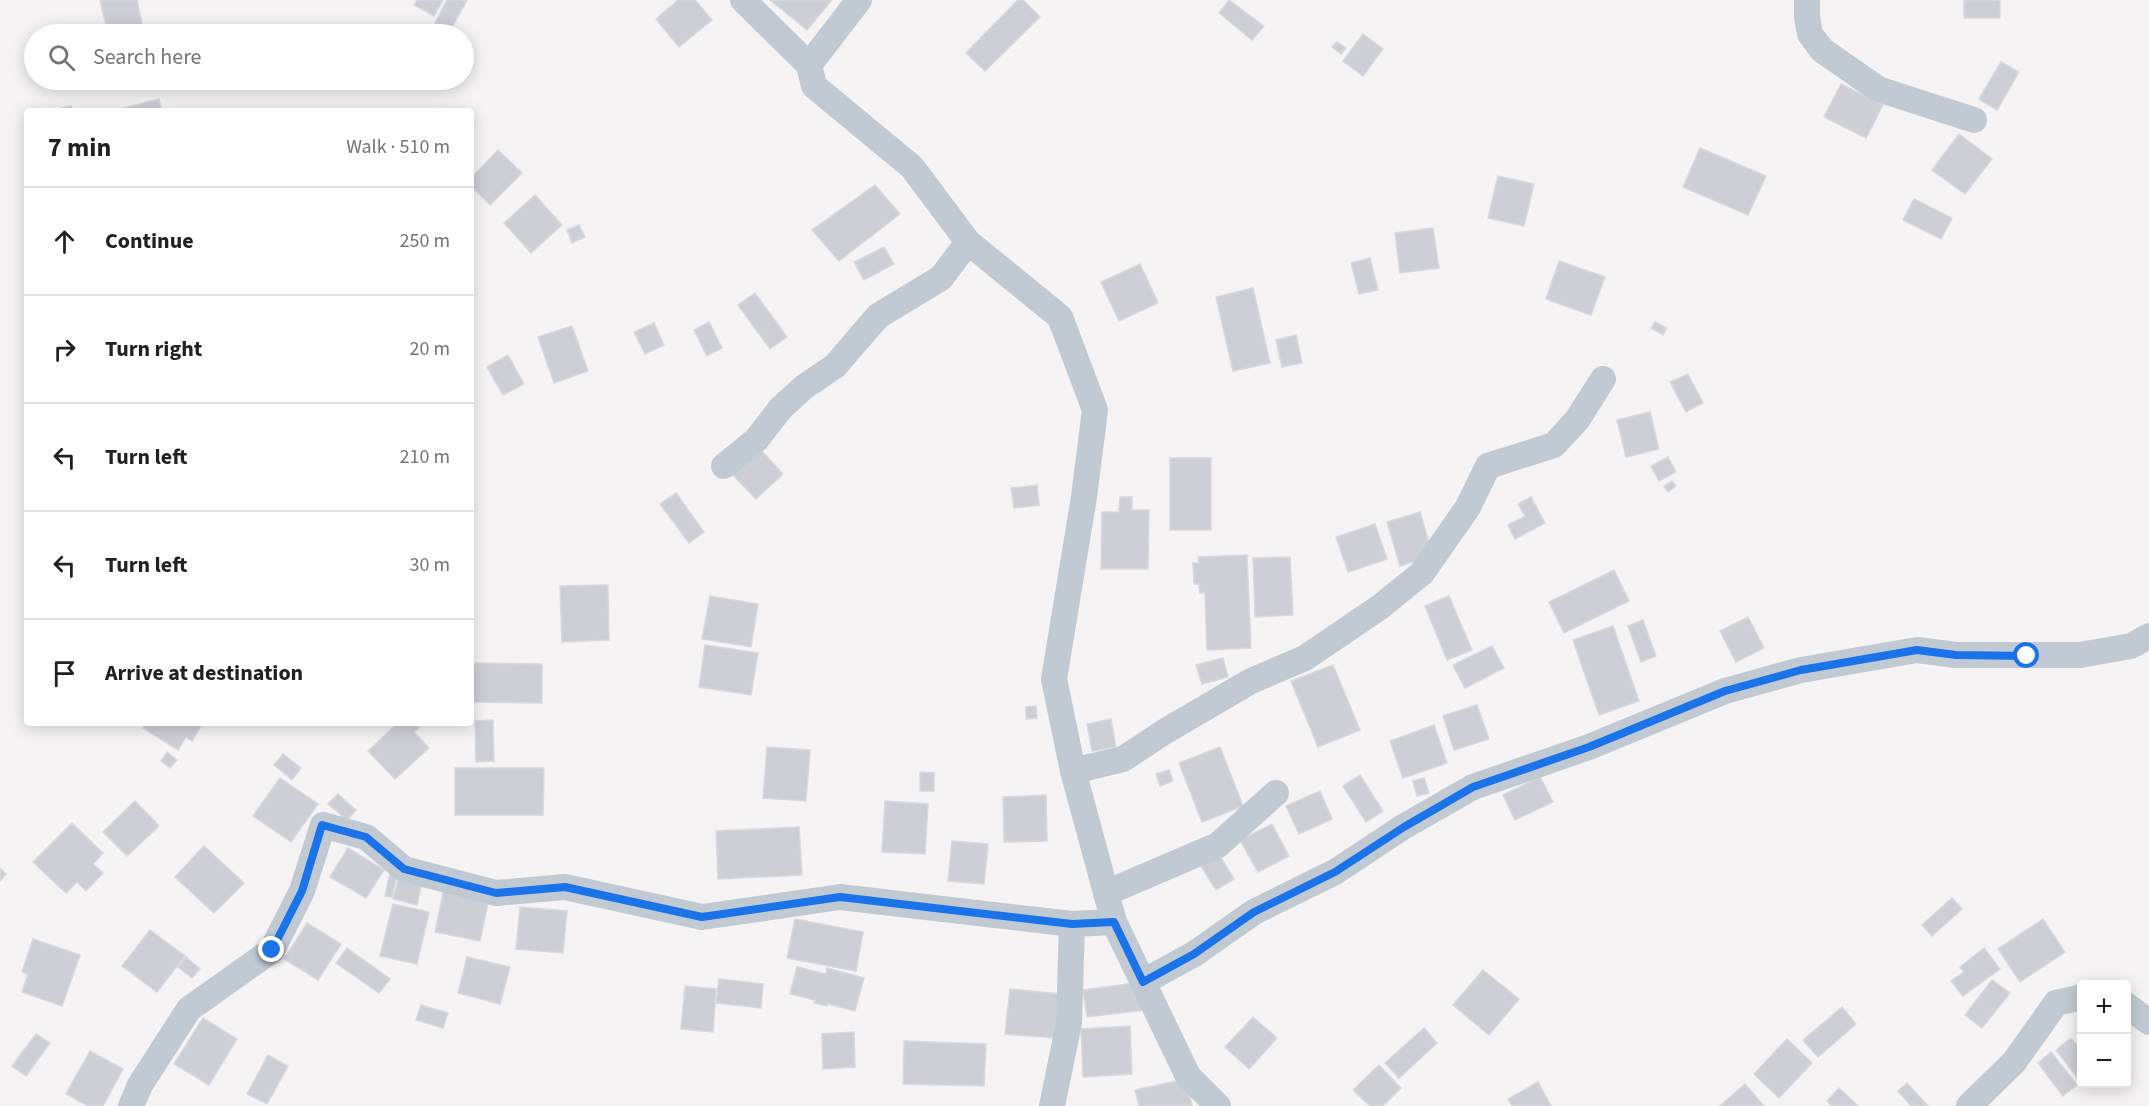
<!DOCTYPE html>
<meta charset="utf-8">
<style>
:root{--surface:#fff;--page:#f2f2f2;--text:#202124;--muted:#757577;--line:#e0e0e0}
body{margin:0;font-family:"Source Sans 3",sans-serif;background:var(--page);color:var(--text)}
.controls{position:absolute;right:18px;bottom:18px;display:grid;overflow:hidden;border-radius:6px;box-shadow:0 3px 15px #0003}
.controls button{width:54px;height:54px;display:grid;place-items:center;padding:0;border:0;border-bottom:2px solid var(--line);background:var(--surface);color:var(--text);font:30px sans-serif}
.stop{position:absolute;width:18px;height:18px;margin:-14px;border:4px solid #1a73e8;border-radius:50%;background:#fff}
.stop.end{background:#1a73e8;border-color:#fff;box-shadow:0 2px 6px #0008}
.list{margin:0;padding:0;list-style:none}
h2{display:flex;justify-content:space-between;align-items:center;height:78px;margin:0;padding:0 24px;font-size:26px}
h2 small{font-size:20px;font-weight:400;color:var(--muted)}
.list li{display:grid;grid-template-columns:39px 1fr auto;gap:18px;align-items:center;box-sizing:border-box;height:108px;padding:0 24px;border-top:2px solid var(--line)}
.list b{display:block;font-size:22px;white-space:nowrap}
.list em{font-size:20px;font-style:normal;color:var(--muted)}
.icon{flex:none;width:33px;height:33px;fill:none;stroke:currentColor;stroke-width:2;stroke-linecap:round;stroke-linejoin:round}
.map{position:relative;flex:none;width:2149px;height:1106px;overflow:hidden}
.search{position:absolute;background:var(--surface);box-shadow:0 3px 15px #0003;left:24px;top:24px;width:450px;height:66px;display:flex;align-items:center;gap:15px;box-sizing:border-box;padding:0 21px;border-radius:33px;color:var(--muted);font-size:22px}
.panel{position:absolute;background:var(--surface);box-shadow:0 3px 15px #0003;left:24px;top:108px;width:450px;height:618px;border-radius:6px}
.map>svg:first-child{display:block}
</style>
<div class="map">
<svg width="2149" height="1106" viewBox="0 0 2149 1106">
<rect width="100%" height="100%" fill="#f5f3f3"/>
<g fill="#cdcfd5" stroke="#d7d9de" stroke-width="1.5">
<path d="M100,0H137L143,29L120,34H108Z"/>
<path d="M417,0H443L434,16L414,5Z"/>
<path d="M447,0H467L450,31L435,23Z"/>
<path d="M678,0H695L712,20L679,47L656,19Z"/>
<path d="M770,0H832L807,30Z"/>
<path d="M1018,0H1023L1040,17L985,71L966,53Z"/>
<path d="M1229,0L1264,26L1252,40L1219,13Z"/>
<rect x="1964" y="0" width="36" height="18"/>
<path d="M1363,34L1383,49L1363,76L1343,61Z"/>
<path d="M1337,42L1346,48L1341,54L1332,47Z"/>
<path d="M2001,62L2019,72L1997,110L1979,99Z"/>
<path d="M1841,84L1883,105L1866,138L1824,117Z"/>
<path d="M159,99L162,111H125L124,108Z"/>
<path d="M71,106L72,111H49Z"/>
<path d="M1959,134L1992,159L1965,194L1932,170Z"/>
<path d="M1700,148L1766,176L1748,215L1683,187Z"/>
<path d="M498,150L522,173L490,205L471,186V178Z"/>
<path d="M1498,176L1534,184L1524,226L1488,218Z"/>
<path d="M875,185L900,214L839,261L812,230Z"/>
<path d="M535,195L562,225L531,253L504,223Z"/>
<path d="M1914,199L1952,218L1941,239L1903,220Z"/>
<path d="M579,225L585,237L572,243L567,230Z"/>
<path d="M1433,228L1439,268L1400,273L1395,233Z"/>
<path d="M884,247L894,264L864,280L854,262Z"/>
<path d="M1370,258L1378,290L1359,294L1351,263Z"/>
<path d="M1559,261L1605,277L1591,315L1546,299Z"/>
<path d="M1140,264L1158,303L1119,321L1101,282Z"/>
<path d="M1253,288L1270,363L1233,371L1216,297Z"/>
<path d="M755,293L787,337L770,349L738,305Z"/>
<path d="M709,322L722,348L707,356L694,330Z"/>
<path d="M1655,322L1667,328L1663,335L1651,328Z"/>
<path d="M654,323L664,345L645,354L634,332Z"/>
<path d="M572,326L588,371L554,383L538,337Z"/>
<path d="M1296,335L1302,363L1282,367L1276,340Z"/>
<path d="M508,355L524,384L503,395L487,367Z"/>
<path d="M1688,374L1703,403L1686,412L1670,382Z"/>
<path d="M1650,412L1659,449L1626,457L1617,420Z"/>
<path d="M759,448L783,474L756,499L732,474Z"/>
<path d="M1668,457L1676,472L1659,481L1651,466Z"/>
<rect x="1170" y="458" width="41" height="72"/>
<path d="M1672,481L1676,486L1668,492L1664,486Z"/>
<path d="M1037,485L1039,505L1014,508L1011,488Z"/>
<path d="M676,493L704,532L689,543L660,504Z"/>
<path d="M1120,497H1132V510H1149L1148,569H1101L1102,512H1119Z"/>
<path d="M1531,497L1545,523L1515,539L1508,525L1525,516L1518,504Z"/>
<path d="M1420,512L1433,556L1400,566L1387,522Z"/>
<path d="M1375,524L1387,559L1348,572L1336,537Z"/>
<path d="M1247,555L1251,648L1207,650L1205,593H1200L1199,584H1194L1193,563H1199L1198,557Z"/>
<path d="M1290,557L1293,615L1255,617L1253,558Z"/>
<path d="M1614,570L1629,601L1564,633L1549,602Z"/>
<path d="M608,585L609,640L562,642L560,586Z"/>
<path d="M710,596L758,604L751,647L702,639Z"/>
<path d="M1449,596L1472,650L1447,660L1425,606Z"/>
<path d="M1748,617L1764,648L1736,662L1720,631Z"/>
<path d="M1643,620L1656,656L1641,662L1628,626Z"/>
<path d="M1613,626L1639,701L1599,715L1573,640Z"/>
<path d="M705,645L758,653L751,695L699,687Z"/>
<path d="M1492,646L1504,668L1465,688L1453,665Z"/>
<path d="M1223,658L1228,677L1202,684L1196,665Z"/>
<path d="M471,663L542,664V703L471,702Z"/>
<path d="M1333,665L1360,730L1318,747L1291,681Z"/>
<path d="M1477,705L1489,739L1454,750L1443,716Z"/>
<path d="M1036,706L1037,718L1026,719V707Z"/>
<path d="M1111,719L1116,747L1092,751L1087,724Z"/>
<path d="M493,720L494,761L476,762L475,721Z"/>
<path d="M146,723H203L192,741L186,737L178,750L143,728Z"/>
<path d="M398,723H415L419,728L414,732L429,748L395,779L368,751Z"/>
<path d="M1434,725L1447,763L1403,778L1390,741Z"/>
<path d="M767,747L810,750L806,801L763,798Z"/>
<path d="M1220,747L1243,806L1202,822L1179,763Z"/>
<path d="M167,752L177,760L170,768L161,761Z"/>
<path d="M283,754L301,768L292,780L274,765Z"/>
<path d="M455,768H544L543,815H455Z"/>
<path d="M1169,770L1173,781L1160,786L1156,774Z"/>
<path d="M920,772L934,773V791H920Z"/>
<path d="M1360,775L1383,811L1366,822L1343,786Z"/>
<path d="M1540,777L1553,802L1515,820L1503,795Z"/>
<path d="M280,778L318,804L291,842L253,816Z"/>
<path d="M1424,778L1429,793L1417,796L1413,781Z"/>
<path d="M1320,791L1332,819L1299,834L1286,806Z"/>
<path d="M338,794L356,810L347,820L328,804Z"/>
<path d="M1046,795L1047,841L1004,842L1003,797Z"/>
<path d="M135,801L159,826L127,856L103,832Z"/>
<path d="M885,801L928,804L925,854L882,852Z"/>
<path d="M72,823L103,853L93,864L103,873L86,891L77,882L66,893L33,862Z"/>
<path d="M1272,824L1289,856L1258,872L1240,840Z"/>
<path d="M799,827L802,875L718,879L716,831Z"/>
<path d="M952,841L988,844L984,884L948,881Z"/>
<path d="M204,846L244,883L214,913L175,877Z"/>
<path d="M348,848L384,870L366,898L330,877Z"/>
<path d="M1217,851L1234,879L1216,890L1199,863Z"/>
<path d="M0,868L6,874L0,881Z"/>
<path d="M390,872L397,874L392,897L385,896Z"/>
<path d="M399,876L422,882L417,905L393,899Z"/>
<path d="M444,889L489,898L480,941L435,932Z"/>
<path d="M1952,898L1962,909L1932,936L1922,925Z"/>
<path d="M393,904L429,912L417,964L380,956Z"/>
<path d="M520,907L567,911L563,953L516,949Z"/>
<path d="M795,919L863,932L856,971L787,958Z"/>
<path d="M2043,919L2065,952L2020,982L1998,949Z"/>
<path d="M307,923L341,944L318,980L284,959Z"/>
<path d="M150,930L185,956L157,992L122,966Z"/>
<path d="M33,939L80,955L62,1006L22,992L28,974L22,972Z"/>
<path d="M347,948L390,979L379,993L336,963Z"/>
<path d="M1984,948L2000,969L1963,996L1951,981L1964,972L1960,967Z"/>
<path d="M186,957L200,969L192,978L178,967Z"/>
<path d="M467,957L510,967L500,1004L458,993Z"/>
<path d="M797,967L826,974L827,968L864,978L855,1011L828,1004L827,1006L814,1003L815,1000L790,994Z"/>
<path d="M1483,970L1519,999L1489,1035L1453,1005Z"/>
<path d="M719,979L763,984L761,1008L716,1003Z"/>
<path d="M1992,980L2010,993L1982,1028L1965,1015Z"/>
<path d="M1142,982L1146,1010L1087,1017L1083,990Z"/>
<path d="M685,986L716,989L713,1032L681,1029Z"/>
<path d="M1010,989L1059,994L1055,1038L1005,1034Z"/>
<path d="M421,1005L448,1013L443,1028L416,1020Z"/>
<path d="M1842,1007L1856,1024L1818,1057L1803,1040Z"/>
<path d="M1253,1017L1277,1038L1249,1069L1225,1047Z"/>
<path d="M203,1018L237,1039L209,1085L174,1064Z"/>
<path d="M1130,1026L1132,1074L1083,1077L1081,1029Z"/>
<path d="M1424,1028L1437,1043L1399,1078L1385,1063Z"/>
<path d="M854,1032L855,1067L823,1069L822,1034Z"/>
<path d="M36,1034L50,1043L26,1076L12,1066Z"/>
<path d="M2071,1038L2082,1051V1083L2056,1050Z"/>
<path d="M1787,1039L1812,1063L1779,1098L1754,1074Z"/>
<path d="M904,1041L986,1044L984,1086L903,1084Z"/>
<path d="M90,1051L123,1069L103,1106H88L66,1094Z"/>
<path d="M2051,1052L2077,1085L2063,1096L2038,1063Z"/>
<path d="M268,1055L288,1066L267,1104L247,1094Z"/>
<path d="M1379,1065L1401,1088L1383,1106H1370L1353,1090Z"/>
<path d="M1186,1079L1192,1106H1139L1135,1090Z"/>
<path d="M1538,1082L1551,1106H1512L1508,1099Z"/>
<path d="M1907,1083L1928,1106H1911L1898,1091Z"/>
<path d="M1745,1084L1764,1106H1720Z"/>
<path d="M1839,1088L1858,1106H1832L1827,1101Z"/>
</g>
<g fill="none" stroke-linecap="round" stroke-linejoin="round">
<g stroke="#c1cad2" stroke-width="26">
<path d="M743,0L809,65L814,86L912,167L968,242L1060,317L1095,410L1084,497L1054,679L1073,771L1114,922L1188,1076L1218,1106"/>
<path d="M1807,0V17L1810,34L1822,50L1878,89L1974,120"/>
<path d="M809,65L859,0"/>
<path d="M724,466L756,440L781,408L804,387L835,366L878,316L941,278L968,242"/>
<path d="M1073,771L1123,759L1164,732L1251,681L1305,658L1380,607L1422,573L1468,507L1488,466L1554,445L1577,420L1603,379"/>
<path d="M1106,893L1218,845L1276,793"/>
<path d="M1143,982L1194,954L1254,912L1335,872L1403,827L1473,787L1589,747L1725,691L1801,670L1917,650L1956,655H2080L2131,646L2149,636"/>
<path d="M2126,1005L2149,1022"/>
<path d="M131,1106L140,1085L189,1009L272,950L302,891L323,825L366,837L404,869L496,893L565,887L702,917L840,897L1072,924L1114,922"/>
<path d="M1052,1106L1069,1023L1072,924"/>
<path d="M1969,1106L2014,1062L2056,1003L2082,997"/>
</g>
</g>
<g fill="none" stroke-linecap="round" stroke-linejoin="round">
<path stroke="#1a73e8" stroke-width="8" d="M272,950L302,891L322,825L366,837L404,869L496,893L565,887L702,917L840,897L1072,924L1114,922L1143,982L1194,954L1254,912L1335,872L1404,827L1473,787L1589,747L1725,691L1801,670L1917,650L1956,655L2027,656"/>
</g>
</svg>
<div class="controls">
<button>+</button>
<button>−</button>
</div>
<div class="stop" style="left:2027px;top:656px"></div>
<div class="stop end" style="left:272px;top:950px"></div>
<div class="search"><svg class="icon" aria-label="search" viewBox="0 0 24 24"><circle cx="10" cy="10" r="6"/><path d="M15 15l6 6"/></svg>Search here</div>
<section class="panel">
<h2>7 min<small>Walk · 510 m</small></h2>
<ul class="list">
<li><svg class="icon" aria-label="ahead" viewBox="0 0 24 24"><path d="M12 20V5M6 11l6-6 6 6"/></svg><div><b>Continue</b></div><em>250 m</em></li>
<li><svg class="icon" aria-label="right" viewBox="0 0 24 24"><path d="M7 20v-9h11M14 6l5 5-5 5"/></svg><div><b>Turn right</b></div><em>20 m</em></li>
<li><svg class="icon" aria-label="left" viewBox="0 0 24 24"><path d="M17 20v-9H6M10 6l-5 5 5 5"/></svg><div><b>Turn left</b></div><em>210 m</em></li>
<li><svg class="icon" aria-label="left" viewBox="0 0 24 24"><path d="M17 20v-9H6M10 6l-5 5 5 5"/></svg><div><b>Turn left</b></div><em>30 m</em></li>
<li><svg class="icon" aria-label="arrive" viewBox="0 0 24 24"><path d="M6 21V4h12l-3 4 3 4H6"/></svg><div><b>Arrive at destination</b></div></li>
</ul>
</section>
</div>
